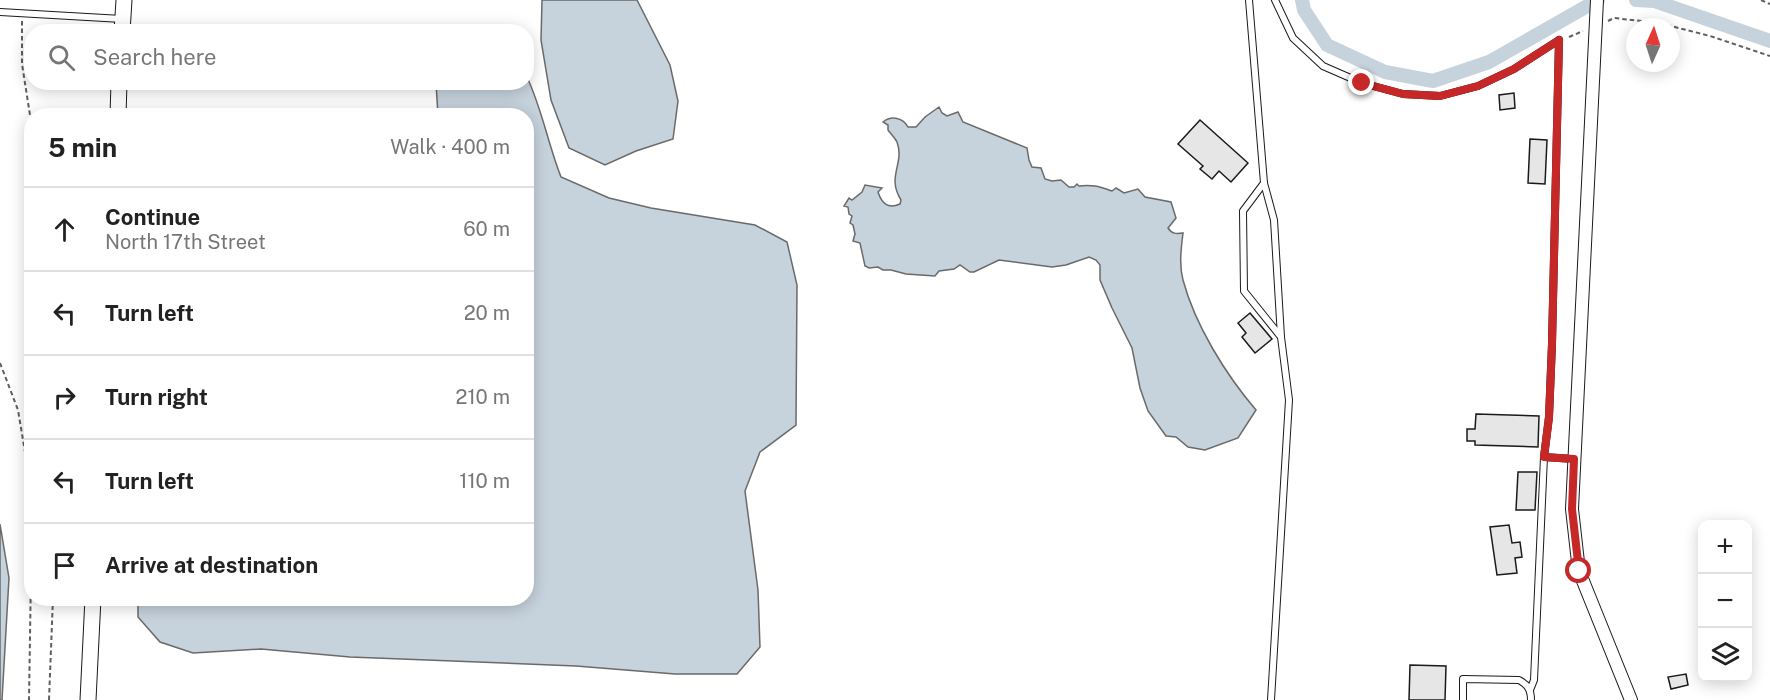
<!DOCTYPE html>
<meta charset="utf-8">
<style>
:root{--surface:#fff;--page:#f6f6f6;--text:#222;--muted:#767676;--line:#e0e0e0}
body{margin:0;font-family:"Public Sans",sans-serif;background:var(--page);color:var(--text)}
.controls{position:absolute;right:18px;bottom:18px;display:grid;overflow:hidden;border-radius:12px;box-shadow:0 3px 15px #0003}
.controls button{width:54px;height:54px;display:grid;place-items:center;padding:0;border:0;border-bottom:2px solid var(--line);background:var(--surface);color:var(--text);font:30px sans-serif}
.compass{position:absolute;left:1626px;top:18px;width:54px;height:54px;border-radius:50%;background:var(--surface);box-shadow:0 3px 15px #0003;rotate:3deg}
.stop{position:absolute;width:18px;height:18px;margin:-14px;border:4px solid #c62828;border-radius:50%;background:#fff}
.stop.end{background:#c62828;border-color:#fff;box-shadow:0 2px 6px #0008}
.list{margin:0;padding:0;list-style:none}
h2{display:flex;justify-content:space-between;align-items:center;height:78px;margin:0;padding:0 24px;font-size:26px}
h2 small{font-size:20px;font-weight:400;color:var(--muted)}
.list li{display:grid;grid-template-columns:39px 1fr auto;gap:18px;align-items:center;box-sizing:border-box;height:84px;padding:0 24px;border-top:2px solid var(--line)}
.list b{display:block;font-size:22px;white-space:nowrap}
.list p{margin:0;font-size:20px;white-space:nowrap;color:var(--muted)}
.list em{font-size:20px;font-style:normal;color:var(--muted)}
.icon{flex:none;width:33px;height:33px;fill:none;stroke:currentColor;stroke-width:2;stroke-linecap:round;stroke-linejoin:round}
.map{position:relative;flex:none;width:1770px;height:700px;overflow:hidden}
.search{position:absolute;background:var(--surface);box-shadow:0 3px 15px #0003;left:24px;top:24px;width:510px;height:66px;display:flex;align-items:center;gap:15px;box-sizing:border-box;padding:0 21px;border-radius:24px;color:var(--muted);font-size:22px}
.panel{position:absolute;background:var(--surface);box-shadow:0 3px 15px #0003;left:24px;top:108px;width:510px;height:498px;border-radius:24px}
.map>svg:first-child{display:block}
</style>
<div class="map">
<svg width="1770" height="700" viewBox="0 0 1770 700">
<rect width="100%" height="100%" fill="#fff"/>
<g fill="#c6d2dc" stroke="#6a6a6a" stroke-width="1.5">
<path d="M542,0H637L670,65L678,101L673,139L636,151L605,165L569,148L551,100L541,40Z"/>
<path d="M527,77C542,109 548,144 561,177L609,198L651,208L755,225L787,242L797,285L796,425L760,452L745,491L758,590L760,647L737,674H675L576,666L350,657L261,649L193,653L160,642L138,617V599L526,598V116L438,115L436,83L526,82Z"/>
<path d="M939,107L942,113L947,116L958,112L963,122L1027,148L1029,160L1032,167L1041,168L1045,179L1052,181L1061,180L1069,187H1074L1077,184L1079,186C1092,184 1100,187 1112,191L1116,188L1124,193L1138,189L1145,197L1171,202L1176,218L1168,228C1172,234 1176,234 1183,233C1181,249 1179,265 1183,280C1195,325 1226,375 1256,410L1238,438L1205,450L1188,447L1176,437L1166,436L1148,411L1140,388L1132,348L1112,308L1100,280V265L1096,260L1089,257L1066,265L1052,267L999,260L974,272H970L960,265L954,269L939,271L935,276L906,274L891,270H883L878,267L869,268L865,266L860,243L853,241L855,234L853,225L850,223L852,216L849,214L848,207L844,206L849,198L852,200L862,192L865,185L882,188L878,192C882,204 888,209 900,204L901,200C886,176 905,164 897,142C895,138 891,134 888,130V125L883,122C892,115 903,118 908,127H916L925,117Z"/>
<path d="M0,524L9,578L2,700H0Z"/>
</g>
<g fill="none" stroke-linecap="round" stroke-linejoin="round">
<g stroke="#c6d2dc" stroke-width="14">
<path d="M1302,0L1304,10L1327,45L1385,72L1433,81L1489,62L1598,0"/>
<path d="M1636,0L1654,1L1770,41"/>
</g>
</g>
<g fill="#e6e6e6" stroke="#1a1a1a" stroke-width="1.5">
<path d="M1514,93L1515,108L1500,110L1499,95Z"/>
<path d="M1200,120L1248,163L1231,182L1219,171L1212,179L1200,169L1203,166L1178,144Z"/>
<path d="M1530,139L1547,140L1545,184L1528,183Z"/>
<path d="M1250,313L1272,339L1255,353L1242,337L1246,333L1238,323Z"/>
<path d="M1476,414L1539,416L1538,447L1475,445V441H1467V429H1475Z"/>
<path d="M1518,472H1537L1535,510H1516Z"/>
<path d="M1509,525L1512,543L1520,542L1522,557L1515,558L1517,573L1497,575L1490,527Z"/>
<path d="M1410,665L1446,666L1445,700H1409Z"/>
<path d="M1686,674L1688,685L1671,689L1668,677Z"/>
</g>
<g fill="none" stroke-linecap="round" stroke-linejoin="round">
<g stroke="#1a1a1a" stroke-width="8">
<g id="service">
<path d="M1249,0L1264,183L1243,211L1244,291L1281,337L1289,400L1271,700"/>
<path d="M1275,0L1293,38L1323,66L1362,83L1403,94L1440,96L1478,86L1514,69L1559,40"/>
<path d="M0,12L122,19"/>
<path d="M1264,183L1274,220L1281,337"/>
<path d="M1544,457L1574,459"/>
<path d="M1530,690L1534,680L1544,457L1549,417L1552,344L1559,40"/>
<path d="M1463,700V679L1519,680C1528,685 1531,690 1531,700"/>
</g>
</g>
<g stroke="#1a1a1a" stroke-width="14">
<path id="minor" d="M1597,0L1572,509L1579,571L1631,700"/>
</g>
<g stroke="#1a1a1a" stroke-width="17">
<g id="tertiary">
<path d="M122,32L124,0"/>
<path d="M118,116L119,82"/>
<path d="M88,700L93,598"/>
</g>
</g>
<g stroke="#5f5f5f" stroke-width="2" stroke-dasharray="4.5 3" stroke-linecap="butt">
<path d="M1761,0L1770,4"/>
<path d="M22,21V64L32,128"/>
<path d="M1608,21L1614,18L1659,23L1710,36L1770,56"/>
<path d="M1569,37L1583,31"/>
<path d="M0,363L18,410L25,452L29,492L31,573L29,700"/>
<path d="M49,700L53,598"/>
</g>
<use href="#service" stroke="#fff" stroke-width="6"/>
<use href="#minor" stroke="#fff" stroke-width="12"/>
<use href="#tertiary" stroke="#fff" stroke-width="15"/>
</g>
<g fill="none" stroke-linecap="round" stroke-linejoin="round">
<path stroke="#c62828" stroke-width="8" d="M1362,83L1403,94L1440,96L1478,86L1514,69L1559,40L1552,344L1549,417L1544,457L1574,459L1572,509L1579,571"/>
</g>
</svg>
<div class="controls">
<button>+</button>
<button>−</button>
<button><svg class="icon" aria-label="layers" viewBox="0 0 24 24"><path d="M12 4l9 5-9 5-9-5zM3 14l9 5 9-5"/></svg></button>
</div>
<svg class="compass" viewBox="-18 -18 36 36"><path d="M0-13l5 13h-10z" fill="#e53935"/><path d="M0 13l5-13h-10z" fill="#767676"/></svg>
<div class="stop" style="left:1579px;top:571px"></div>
<div class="stop end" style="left:1362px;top:83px"></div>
<div class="search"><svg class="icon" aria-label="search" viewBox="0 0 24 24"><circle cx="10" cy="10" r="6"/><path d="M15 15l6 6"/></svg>Search here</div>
<section class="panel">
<h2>5 min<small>Walk · 400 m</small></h2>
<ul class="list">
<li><svg class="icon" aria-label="ahead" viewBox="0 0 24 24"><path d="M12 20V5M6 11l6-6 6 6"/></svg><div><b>Continue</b><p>North 17th Street</p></div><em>60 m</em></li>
<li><svg class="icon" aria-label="left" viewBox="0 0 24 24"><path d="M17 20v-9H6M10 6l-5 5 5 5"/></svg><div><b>Turn left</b></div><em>20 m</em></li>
<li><svg class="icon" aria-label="right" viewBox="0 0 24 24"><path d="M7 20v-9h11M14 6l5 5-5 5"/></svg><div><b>Turn right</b></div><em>210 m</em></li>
<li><svg class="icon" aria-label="left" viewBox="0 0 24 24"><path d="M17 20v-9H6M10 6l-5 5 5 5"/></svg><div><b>Turn left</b></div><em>110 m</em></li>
<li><svg class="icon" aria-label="arrive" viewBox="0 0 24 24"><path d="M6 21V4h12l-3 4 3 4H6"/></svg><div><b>Arrive at destination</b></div></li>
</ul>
</section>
</div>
